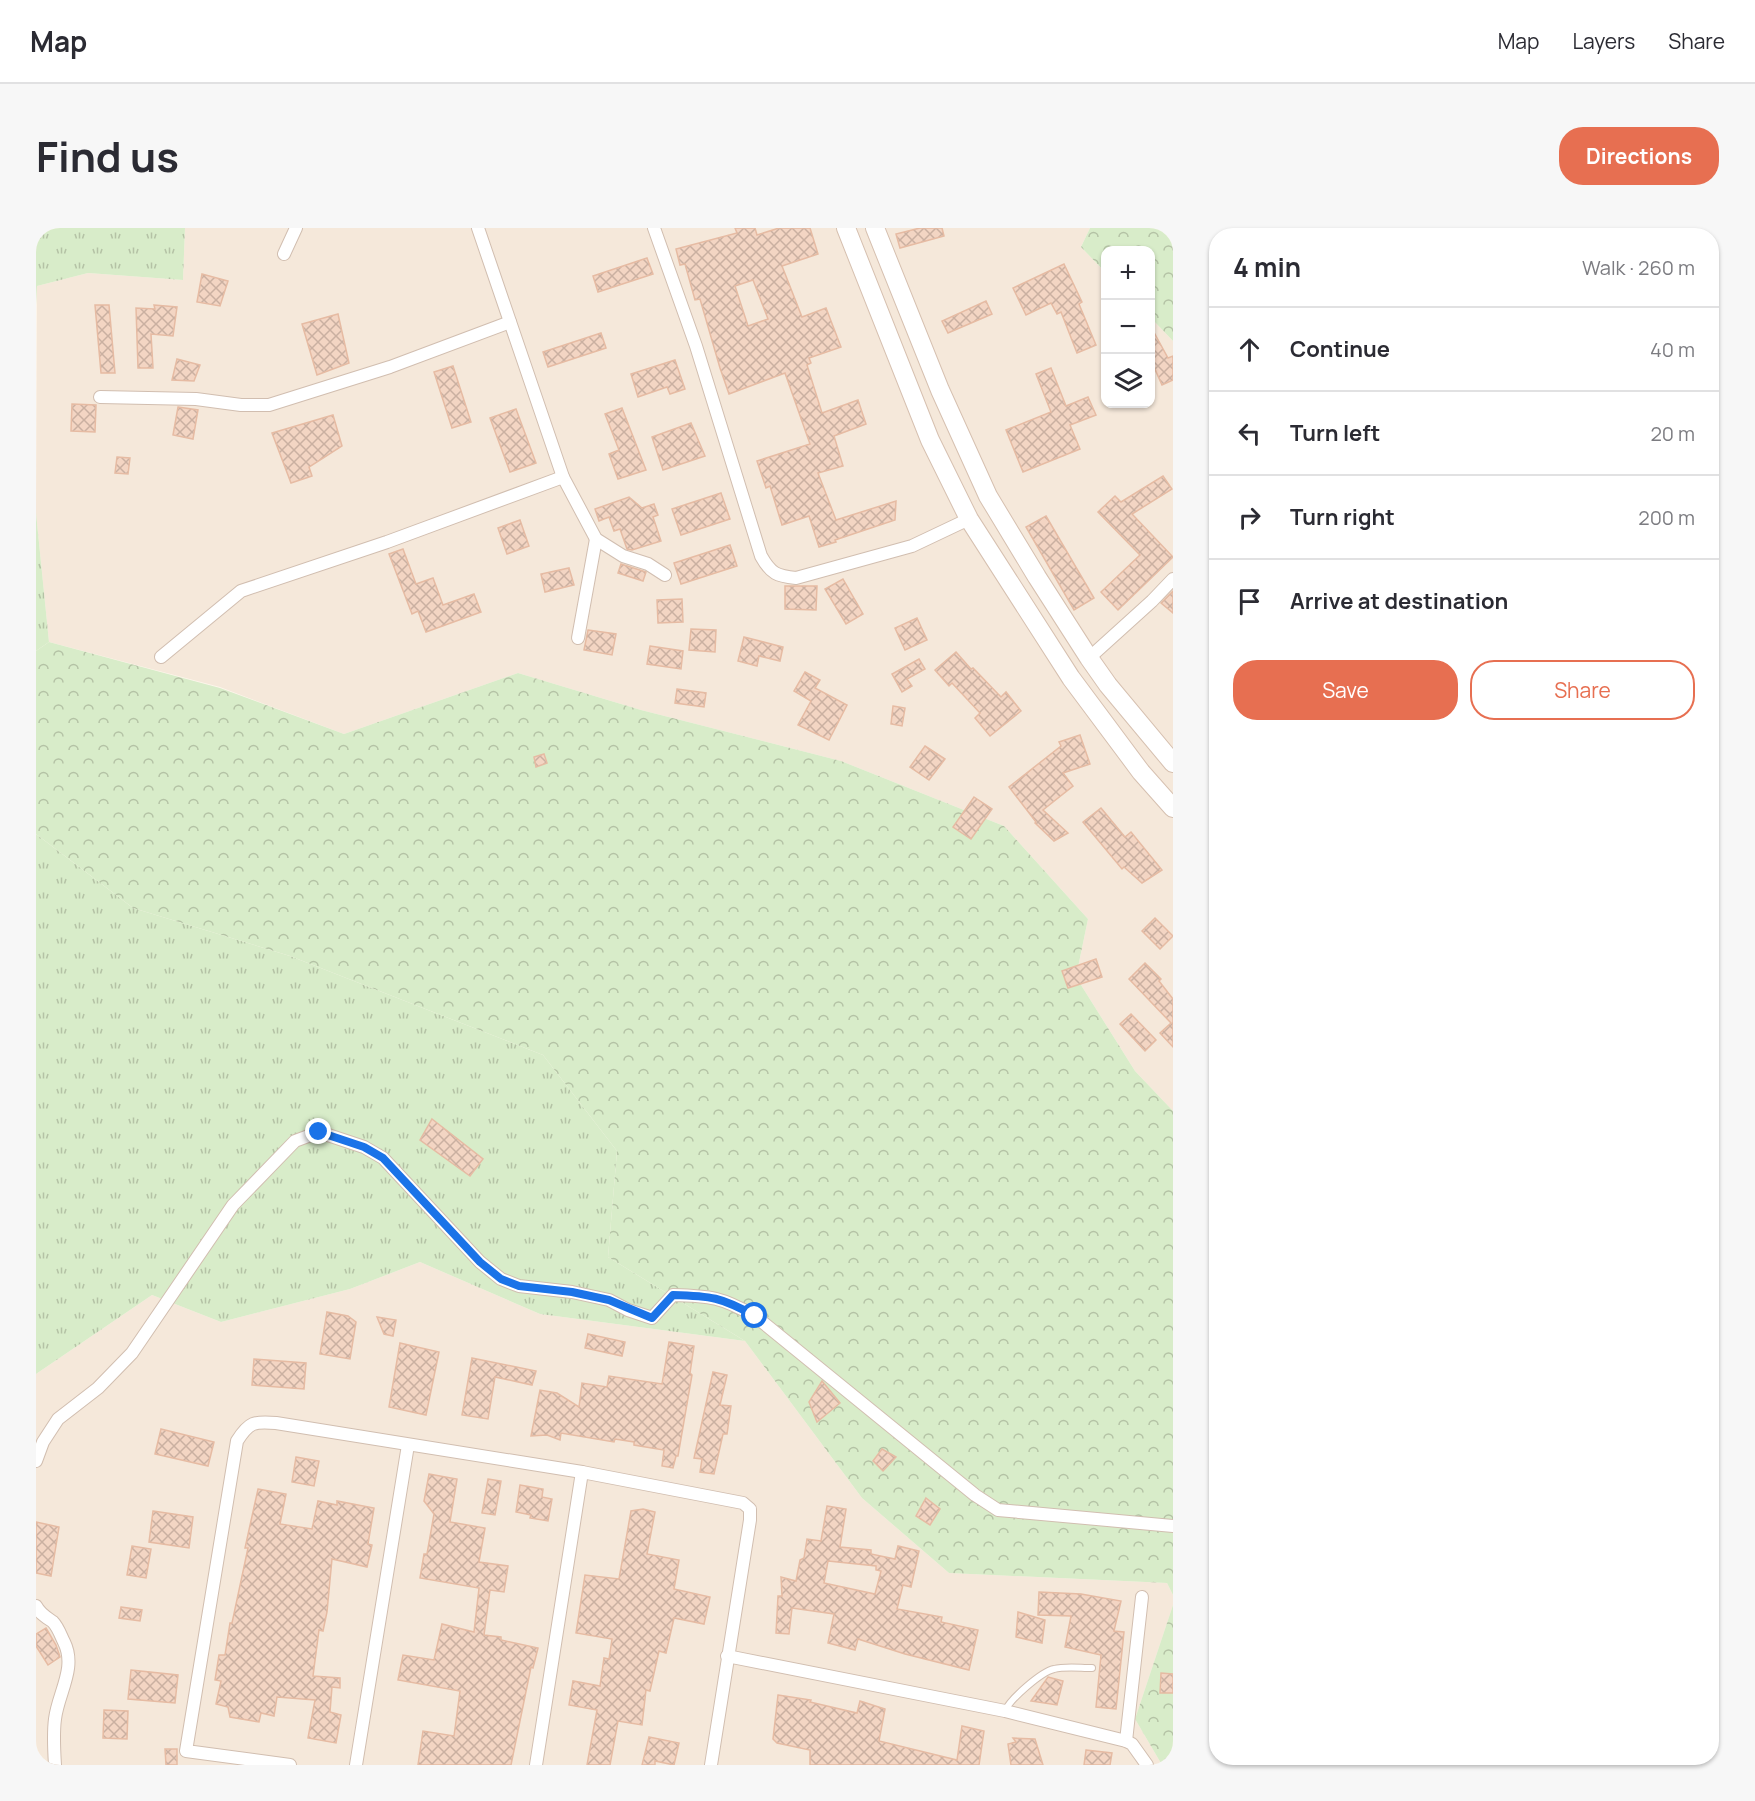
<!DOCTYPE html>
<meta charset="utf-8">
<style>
:root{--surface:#fff;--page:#f7f7f7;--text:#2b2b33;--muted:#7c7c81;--line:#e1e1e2;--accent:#e76f51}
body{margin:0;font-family:Manrope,sans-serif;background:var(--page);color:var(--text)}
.controls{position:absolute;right:18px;top:18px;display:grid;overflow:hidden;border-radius:12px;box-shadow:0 2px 4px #0004}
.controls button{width:54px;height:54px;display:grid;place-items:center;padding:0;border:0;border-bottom:2px solid var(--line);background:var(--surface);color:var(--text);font:30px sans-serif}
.stop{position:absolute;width:18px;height:18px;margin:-14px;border:4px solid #1a73e8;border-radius:50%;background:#fff}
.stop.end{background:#1a73e8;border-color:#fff;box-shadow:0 2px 6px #0008}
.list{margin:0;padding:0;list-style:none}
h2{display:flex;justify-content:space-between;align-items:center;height:78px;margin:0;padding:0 24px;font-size:26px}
h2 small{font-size:20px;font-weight:400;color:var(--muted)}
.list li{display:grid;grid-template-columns:39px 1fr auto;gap:18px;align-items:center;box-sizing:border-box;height:84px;padding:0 24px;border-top:2px solid var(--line)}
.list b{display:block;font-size:22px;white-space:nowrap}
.list em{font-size:20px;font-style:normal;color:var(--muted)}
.actions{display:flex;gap:12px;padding:18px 24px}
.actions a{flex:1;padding:14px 0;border:2px solid var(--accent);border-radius:24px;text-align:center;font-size:21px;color:var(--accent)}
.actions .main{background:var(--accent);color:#fff}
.icon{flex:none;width:33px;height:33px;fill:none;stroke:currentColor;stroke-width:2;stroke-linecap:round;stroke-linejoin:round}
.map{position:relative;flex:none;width:1137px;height:1537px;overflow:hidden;border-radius:24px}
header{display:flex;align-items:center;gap:36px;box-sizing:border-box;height:84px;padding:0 30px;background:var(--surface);border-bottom:2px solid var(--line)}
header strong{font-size:28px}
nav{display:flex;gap:33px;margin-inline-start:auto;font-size:21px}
.intro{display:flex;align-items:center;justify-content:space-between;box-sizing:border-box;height:144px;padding:0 36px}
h1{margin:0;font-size:42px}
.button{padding:15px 27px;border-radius:24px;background:var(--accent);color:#fff;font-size:21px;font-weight:700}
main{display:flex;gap:36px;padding:0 36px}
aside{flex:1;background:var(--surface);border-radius:24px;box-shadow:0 2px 4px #0004}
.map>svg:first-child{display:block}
</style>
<header>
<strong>Map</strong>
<nav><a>Map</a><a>Layers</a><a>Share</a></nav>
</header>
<div class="intro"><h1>Find us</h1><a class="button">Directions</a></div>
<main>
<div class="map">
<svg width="1137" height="1537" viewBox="0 0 1137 1537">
<defs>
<pattern id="grass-tufts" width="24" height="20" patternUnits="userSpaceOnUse" patternTransform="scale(1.5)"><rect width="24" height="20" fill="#d8ecc9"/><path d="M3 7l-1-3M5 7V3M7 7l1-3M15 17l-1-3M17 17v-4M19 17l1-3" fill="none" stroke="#b4c2a5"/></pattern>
<pattern id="forest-crowns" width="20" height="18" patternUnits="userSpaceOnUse" patternTransform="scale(1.5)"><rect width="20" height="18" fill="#d8ecc9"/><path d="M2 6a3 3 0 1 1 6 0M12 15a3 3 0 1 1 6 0" fill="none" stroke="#b4c2a5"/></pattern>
<pattern id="building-cross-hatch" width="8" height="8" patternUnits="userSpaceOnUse" patternTransform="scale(1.5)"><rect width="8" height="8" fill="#f3d5c3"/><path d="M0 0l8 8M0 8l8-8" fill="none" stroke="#cab0a1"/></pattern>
</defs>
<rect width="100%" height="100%" fill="#fdf6ec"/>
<g fill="#f5e8da">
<path d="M149,0H1054L1045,19L1069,44L1070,176H1114L1115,90L1137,113V883L1099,843L1040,749L1052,691L968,598L805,533L605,482L482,445L308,506L184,459L13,414L0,285L1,58L52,45L147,52Z"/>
<path d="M384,1034L504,1086L709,1113L826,1270L913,1345L1131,1355L1137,1367V1377L1099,1491L1126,1537H0V1146L116,1067L185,1094L314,1061Z"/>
</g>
<g fill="url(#grass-tufts)">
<path d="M0,0H149L147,52L52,45L1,58L0,77Z"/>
<path d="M0,285L13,414L0,423Z"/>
<path d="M0,606L97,680L254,728L507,827L581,923L572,1029L709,1113L504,1086L384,1034L314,1061L185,1094L116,1067L0,1146Z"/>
</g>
<g fill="url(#forest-crowns)">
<path d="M1054,0H1137V113L1115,90L1114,22H1070L1069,44L1045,19Z"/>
<path d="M13,414L184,460L308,506L482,445L605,482L805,533L968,598L1052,691L1040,749L1099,843L1137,883V1367L1131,1355L913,1345L826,1270L709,1113L572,1029L581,923L507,827L254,728L97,680L0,606V423Z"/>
<path d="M1137,1377V1537H1126L1099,1491Z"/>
</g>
<g fill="url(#building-cross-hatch)" stroke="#e6bba3" stroke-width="1.5" fill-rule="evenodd">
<path d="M699,0H719L721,7L743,0H774L782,26L746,38L766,89L790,80L805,119L773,130L775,135L771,137L786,185L822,172L830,196L798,208L807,238L782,245L800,292L860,273L859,292L799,312L800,314L783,319L773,288L746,297L734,258L730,260L721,233L774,216L749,145L693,166L684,140L664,71L659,72L649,36L644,37L640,21L701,5ZM717,52L732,91L712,98L699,58Z"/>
<path d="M884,0H906L908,8L864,20L860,6Z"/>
<path d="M611,30L617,46L562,64L557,48Z"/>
<path d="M1028,36L1046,74L1043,76L1060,117L1041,125L1025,84L1021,86L1015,75L990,87L977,60Z"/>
<path d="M166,46L192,53L184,78L161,74Z"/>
<path d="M950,73L956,86L912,105L906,93Z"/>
<path d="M59,77H73L79,145H65Z"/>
<path d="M118,77L141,79L137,108L115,106L117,140H102L100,80L119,81Z"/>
<path d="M302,86L313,135L281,147L266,96Z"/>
<path d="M1114,97L1132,130L1137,128V152L1126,157L1114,130Z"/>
<path d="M565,105L570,120L512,139L507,124Z"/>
<path d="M141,131L164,137L158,153L136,152Z"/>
<path d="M639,132L649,161L634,166L631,159L602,169L595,146Z"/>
<path d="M417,138L435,194L416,200L398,144Z"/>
<path d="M1015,140L1030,178L1052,169L1060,187L1034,197L1044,221L987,244L970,202L1015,184L1000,146Z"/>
<path d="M36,176L60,177L59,204L35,203Z"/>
<path d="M142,179L162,182L157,211L137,207Z"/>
<path d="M586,180L610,242L582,251L573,226L583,222L569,186Z"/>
<path d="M480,181L500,235L474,244L454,190Z"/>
<path d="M297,187L306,218L273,239L276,248L255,255L236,205Z"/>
<path d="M655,195L669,228L627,242L616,209Z"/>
<path d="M81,229L94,230L92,246L79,245Z"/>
<path d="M1127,248L1136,261L1096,286L1137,329L1082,382L1065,364L1104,327L1062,284L1079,268L1085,274Z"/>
<path d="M685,265L694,291L645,307L636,281Z"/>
<path d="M593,269L606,280L618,276L622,287L617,289L625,313L596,322L591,321L584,301L578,303L573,289L563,293L559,281Z"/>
<path d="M1010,288L1058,370L1038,382L990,299Z"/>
<path d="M484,292L493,318L471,326L462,300Z"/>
<path d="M694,317L701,338L645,356L638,335Z"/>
<path d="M367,321L380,356L397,350L407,377L438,366L445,384L390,404L382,383L376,386L353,326Z"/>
<path d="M585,336L610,344L607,353L582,345Z"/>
<path d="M533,340L538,357L509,364L505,346Z"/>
<path d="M807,351L827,386L810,396L789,361Z"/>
<path d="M749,358H781L780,382L749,381Z"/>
<path d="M1137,363V385L1125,375Z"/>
<path d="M646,371L647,394L622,395L621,372Z"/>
<path d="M881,390L891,412L869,422L859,400Z"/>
<path d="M655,401L680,402L679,424L653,422Z"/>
<path d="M552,402L580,406L576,427L548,422Z"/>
<path d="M708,409L747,419L744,433L723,428L721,438L702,433Z"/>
<path d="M614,418L647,423L645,441L611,436Z"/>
<path d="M920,424L935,441L937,440L965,469L970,464L985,483L954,508L939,490L944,485L916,455L913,458L899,442Z"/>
<path d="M883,431L889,441L871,451L876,458L866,464L856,446Z"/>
<path d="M769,444L784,452L779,460L811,477L793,512L762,497L775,473L758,463Z"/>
<path d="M641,461L670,465L668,479L639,475Z"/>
<path d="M857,478L869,480L866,498L855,496Z"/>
<path d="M1044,507L1054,536L1027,545L1037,558L1007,582L1032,605L1018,613L999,595L1000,594L973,559L1025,518L1023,514Z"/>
<path d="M889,518L909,531L893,552L874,539Z"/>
<path d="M508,526L511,535L500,539L498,529Z"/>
<path d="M938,569L956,581L935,611L917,599Z"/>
<path d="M1065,580L1089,609L1095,604L1126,642L1106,655L1088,639L1086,641L1047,594Z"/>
<path d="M1119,690L1137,708L1124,721L1106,703Z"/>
<path d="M1060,731L1066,749L1032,760L1026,743Z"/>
<path d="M1109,735L1125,751L1123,753L1137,771V819L1124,805L1135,795L1093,751Z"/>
<path d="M1095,786L1120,812L1109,823L1084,796Z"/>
<path d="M396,891L447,931L434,948L384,912Z"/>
<path d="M291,1084L312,1088L320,1094L314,1131L284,1126Z"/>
<path d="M341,1089L360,1092L357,1108L348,1106Z"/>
<path d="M552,1106L589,1114L586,1128L549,1120Z"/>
<path d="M633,1114L658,1118L654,1145L656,1147L642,1228H640L637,1240L626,1238L628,1222L598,1217V1214L579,1211L578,1214L525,1205L524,1212L511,1207L495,1208L504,1162L521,1165L543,1179L546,1155L571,1159L573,1148L626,1156Z"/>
<path d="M364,1115L403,1124L390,1187L353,1179Z"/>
<path d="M436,1130L500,1143L496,1157L459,1149L452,1191L426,1187Z"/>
<path d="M218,1131L270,1135L268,1161L216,1157Z"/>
<path d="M677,1144L691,1147L684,1177L695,1178L691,1206H687L678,1246L664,1244L666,1231L658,1230Z"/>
<path d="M786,1153L804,1175L781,1194L773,1174Z"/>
<path d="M125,1201L178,1214L172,1238L119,1226Z"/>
<path d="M846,1221L860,1229L847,1243L837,1233Z"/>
<path d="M260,1229L283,1233L278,1258L256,1254Z"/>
<path d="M393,1246L421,1251L414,1294L449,1300L443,1334L472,1338L468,1364L454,1362L448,1407L465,1409V1412L502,1420L497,1440L495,1439L475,1537H382L387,1503L418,1508L424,1463L362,1452L367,1427L398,1432L406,1396L438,1404L443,1360L384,1350L388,1326H391L398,1286L388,1273Z"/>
<path d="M452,1251L465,1253L459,1287L446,1285Z"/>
<path d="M484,1257L507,1261L506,1269L516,1271L512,1293L494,1290L495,1287L480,1284Z"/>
<path d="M222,1261L250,1266L244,1296L276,1301L282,1273L301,1277V1273L338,1280L332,1316L336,1317L331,1339L296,1331L291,1384L287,1403L283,1402L277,1448L304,1450V1460L296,1459L294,1484L305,1487L300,1515L272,1510L279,1472L241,1469L238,1488L225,1485L223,1494L194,1489L192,1479L180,1476L185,1453L179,1452L183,1427H189L194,1395H196L212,1320H209Z"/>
<path d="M890,1270L904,1281L894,1297L880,1288Z"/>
<path d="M791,1278L810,1281L804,1319L835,1322V1326L859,1331L862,1318L883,1323L875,1359L867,1357L861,1381L906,1389L905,1394L942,1402L933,1442L869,1426L822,1411L819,1422L792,1415L798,1386L756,1380L753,1406L740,1405L742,1368H746L745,1349L760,1353L764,1332L768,1330L771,1311L785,1313ZM792,1333L840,1338V1342L845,1343L839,1366L788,1355Z"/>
<path d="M607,1281L619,1284L611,1326L643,1332L638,1361L674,1369L668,1396L638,1390L630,1425L623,1423L614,1463L610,1462L606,1497L582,1493L574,1537H551L561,1482L533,1477L537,1453L564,1458L568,1430L573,1431L576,1411L540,1405L549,1347L583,1351L595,1283Z"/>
<path d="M117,1283L157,1289L153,1320L113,1314Z"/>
<path d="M0,1294L23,1299L15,1348L0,1345Z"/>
<path d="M96,1318L115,1321L110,1350L91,1347Z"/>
<path d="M1003,1364L1045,1366L1085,1373L1078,1403L1088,1404L1080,1481L1060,1479L1065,1427L1029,1419L1035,1388L1002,1387Z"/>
<path d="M85,1379L106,1382L104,1393L83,1390Z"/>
<path d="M982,1384L1009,1392L1006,1415L980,1409Z"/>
<path d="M10,1400L20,1417L24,1429L12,1437L0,1418V1406Z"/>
<path d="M95,1442L142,1447L139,1475L92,1471Z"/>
<path d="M1125,1445L1137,1446V1465H1124Z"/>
<path d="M1012,1449L1027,1453L1021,1477L995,1473Z"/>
<path d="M742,1467L775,1472L774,1474L821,1485L824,1473L849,1481L843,1513L921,1532L926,1498L948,1503L943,1537H774V1522L741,1515L737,1511Z"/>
<path d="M68,1482L92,1483L91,1511L67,1510Z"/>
<path d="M613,1509L643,1515L638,1537L619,1533V1537H606Z"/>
<path d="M977,1510L999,1511L1007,1537H975L972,1516L980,1514Z"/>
<path d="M129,1521H141V1537H130Z"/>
<path d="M1050,1522L1076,1525L1074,1537H1048Z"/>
</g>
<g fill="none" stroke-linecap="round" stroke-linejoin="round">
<g stroke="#d1beb0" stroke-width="8">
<path id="lane" d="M969,1483C974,1471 1005,1444 1018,1441C1029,1438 1044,1440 1056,1440"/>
</g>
<g stroke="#d1beb0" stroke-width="14">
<g id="street">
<path d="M442,0L527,249L560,311L587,328L612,336L629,347"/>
<path d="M618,0L660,118L725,328C735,346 741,348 760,350L876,318L933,291"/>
<path d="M248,26L260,0"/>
<path d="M64,169L160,171L205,177H233L354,139L474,94"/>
<path d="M542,410L560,311"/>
<path d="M125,429L205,363L351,314L527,249"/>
<path d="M1053,430L1116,373L1137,351"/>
<path d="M0,1233L7,1214L22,1191L62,1160L96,1125L197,977L259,913L283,904L328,919L347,930L444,1034L465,1051L483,1058L536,1064L573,1072L592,1082L616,1090L637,1067C675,1068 685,1069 719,1088L939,1267L962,1282L1137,1298"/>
<path d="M0,1378C4,1386 10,1389 17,1394C22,1399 25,1408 28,1414C41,1440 22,1465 19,1491C17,1506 18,1521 19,1537"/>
<path d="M691,1428L969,1483L1090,1513L1096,1516L1111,1537"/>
<path d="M1090,1513L1106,1369"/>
<path d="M254,1537L150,1523L201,1213C213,1194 218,1193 240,1195L546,1244L707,1275L714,1281V1292L675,1537"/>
<path d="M320,1537L372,1217"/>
<path d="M500,1537L546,1244"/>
</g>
</g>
<g stroke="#d6c0b0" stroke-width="20">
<g id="secondary">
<path d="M810,0L894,212L933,291L1035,450L1105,544L1137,580"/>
<path d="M839,0L904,162L952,268L1001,349L1053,430L1072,457L1137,535"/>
</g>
</g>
<use href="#lane" stroke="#fff" stroke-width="6"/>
<use href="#street" stroke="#fff" stroke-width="12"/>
<use href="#secondary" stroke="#fff" stroke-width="18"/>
</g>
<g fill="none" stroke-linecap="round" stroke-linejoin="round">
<path stroke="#1a73e8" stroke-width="8" d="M283,904L328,919L347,930L444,1034L465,1051L483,1058L536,1064L573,1072L616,1090L637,1067C675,1068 685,1069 719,1088"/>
</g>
</svg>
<div class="controls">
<button>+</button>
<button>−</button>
<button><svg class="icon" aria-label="layers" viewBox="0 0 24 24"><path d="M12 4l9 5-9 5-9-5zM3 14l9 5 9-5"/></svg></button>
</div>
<div class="stop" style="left:719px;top:1088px"></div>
<div class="stop end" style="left:283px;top:904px"></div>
</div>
<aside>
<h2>4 min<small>Walk · 260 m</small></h2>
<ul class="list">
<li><svg class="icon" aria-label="ahead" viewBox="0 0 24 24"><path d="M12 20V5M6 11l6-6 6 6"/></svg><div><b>Continue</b></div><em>40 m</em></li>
<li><svg class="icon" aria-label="left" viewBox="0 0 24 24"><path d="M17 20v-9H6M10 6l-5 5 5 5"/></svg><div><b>Turn left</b></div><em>20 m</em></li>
<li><svg class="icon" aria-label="right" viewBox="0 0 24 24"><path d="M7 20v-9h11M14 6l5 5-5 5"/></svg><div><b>Turn right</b></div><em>200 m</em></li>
<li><svg class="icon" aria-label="arrive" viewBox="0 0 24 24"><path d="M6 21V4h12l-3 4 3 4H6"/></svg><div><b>Arrive at destination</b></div></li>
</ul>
<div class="actions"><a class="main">Save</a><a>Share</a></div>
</aside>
</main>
